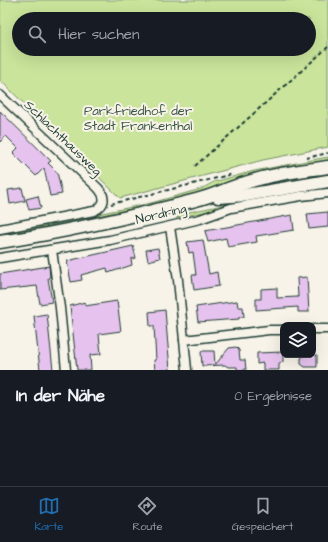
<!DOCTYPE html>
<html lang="de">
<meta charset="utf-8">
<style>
:root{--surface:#171b24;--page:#242831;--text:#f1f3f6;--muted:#9ea1a6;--line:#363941;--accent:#1f6fb2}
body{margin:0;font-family:"Architects Daughter",sans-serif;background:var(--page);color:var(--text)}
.controls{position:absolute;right:12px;bottom:12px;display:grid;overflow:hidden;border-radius:8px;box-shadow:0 4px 16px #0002}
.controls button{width:36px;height:36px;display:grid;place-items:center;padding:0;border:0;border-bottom:1px solid var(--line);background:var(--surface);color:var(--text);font:20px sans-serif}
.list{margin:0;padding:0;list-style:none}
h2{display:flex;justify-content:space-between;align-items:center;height:52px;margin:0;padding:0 16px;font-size:17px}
h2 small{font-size:13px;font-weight:400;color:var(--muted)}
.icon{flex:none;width:22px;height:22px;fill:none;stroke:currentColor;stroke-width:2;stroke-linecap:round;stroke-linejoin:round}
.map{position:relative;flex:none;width:328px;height:370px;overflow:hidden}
.search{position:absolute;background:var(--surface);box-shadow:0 4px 16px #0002;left:12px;right:12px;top:12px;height:44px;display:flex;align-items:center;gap:10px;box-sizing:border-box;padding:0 14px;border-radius:22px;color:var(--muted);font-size:15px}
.sheet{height:116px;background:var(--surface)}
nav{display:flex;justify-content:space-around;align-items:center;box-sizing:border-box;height:56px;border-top:1px solid var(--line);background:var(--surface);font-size:11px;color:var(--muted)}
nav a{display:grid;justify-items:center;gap:2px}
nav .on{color:var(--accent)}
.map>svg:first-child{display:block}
</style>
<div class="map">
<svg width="328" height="370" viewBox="0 0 328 370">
<rect width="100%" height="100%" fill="#f7f3e8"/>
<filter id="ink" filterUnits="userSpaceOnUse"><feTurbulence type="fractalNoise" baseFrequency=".025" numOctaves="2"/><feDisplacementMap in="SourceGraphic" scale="8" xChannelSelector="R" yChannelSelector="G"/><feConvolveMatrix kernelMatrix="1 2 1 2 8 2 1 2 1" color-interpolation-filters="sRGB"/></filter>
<g filter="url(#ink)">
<g fill="#cae49b" stroke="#749068" fill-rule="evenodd">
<path d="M0,0H328V147L263,160L120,198L0,80ZM19,19H309V49H19Z"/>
<path d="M328,157V163L255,176L201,192L151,205L0,236V234L151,203L201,189L214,182L254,171Z"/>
<path d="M328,186V190L294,193L176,218L175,215L271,195Z"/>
</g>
<g fill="#e6c3ee" stroke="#1f3d34">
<path d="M0,111L51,161L48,163L57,172L62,194L50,196L44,168L36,176L13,153L18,148L6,136L0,142Z"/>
<path d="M22,188L25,201L10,204L8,190Z"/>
<path d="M38,196L41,208L29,210L26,199Z"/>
<path d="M328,212V227L309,229L307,214Z"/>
<path d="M292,215L294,230L256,236L257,242L228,247L226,238L208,242L205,231Z"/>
<path d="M203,240L209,274L217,272L219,286L194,290L192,275H196L193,252L189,253L187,242Z"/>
<path d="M133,246L136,258L131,259L132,265L108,273L107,268L81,275L82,280L71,282L67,261Z"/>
<path d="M158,248L160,258L148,261L146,250Z"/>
<path d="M49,266L50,277L48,278L52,302L40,304L37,286L0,290V274Z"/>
<path d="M307,277L309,312H298V307L256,310V299H261V289L277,288V298L298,297L297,278Z"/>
<path d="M117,301L121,331L99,334L101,354L90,355L91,370H77L70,306L85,302V306Z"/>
<path d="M237,301L238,307H243L244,317H239V319L198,322L196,307Z"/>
<path d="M165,310L170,370H155L154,360H156L154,326H150L149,312Z"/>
<path d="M47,314L53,370H40L34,316Z"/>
<path d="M236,347L239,350L240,360H245L246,370H237V367H228L225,365L202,366L201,351H214L215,365L229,348Z"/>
<path d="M283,352V362L279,363V370H263V363L257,364V353Z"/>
<path d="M305,355H317V367H305L301,364V358Z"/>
</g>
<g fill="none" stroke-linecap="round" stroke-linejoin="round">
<g stroke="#1f3d34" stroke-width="11">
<g id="street">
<path d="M0,95L98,188C106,197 106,205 94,211L0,229"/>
<path d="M170,227L178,280L187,370"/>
<path d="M52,250L60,308L66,370"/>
<path d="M0,258L110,240L200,219L231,208L301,196L328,193"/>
<path d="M313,329H328"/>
<path d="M184,340L269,330H283"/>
</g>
</g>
<g stroke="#1f3d34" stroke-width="15">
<g id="secondary">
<path d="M218,197L246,195L328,181"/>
<path d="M0,242C66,232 131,217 196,200C213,196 228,188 245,183C272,174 300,171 328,167"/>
</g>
</g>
<g stroke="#1f3d34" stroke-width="2" stroke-dasharray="4 3" stroke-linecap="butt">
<path d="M306,158L328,153"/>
<path d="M195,166L328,47"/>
<path d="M111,204L233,174"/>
</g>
<use href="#street" stroke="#f7f3e8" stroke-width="8"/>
<use href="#secondary" stroke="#f7f3e8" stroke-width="12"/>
</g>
</g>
<g text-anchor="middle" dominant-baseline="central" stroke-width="4" stroke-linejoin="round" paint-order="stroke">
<g font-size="13" fill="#395643" stroke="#f7f3e8">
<text x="138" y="111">Parkfriedhof der<tspan x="138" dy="15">Stadt Frankenthal</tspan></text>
</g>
<g font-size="13" fill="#1f3d34" stroke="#f7f3e8">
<text transform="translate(63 138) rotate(44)">Schlachthausweg</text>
<text transform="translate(161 214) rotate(-13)">Nordring</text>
</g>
</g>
</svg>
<div class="controls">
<button><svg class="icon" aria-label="layers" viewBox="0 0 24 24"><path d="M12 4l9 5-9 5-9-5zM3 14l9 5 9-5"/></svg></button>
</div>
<div class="search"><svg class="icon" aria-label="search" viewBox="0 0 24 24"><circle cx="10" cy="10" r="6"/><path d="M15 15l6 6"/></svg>Hier suchen</div>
</div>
<section class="sheet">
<h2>In der Nähe<small>0 Ergebnisse</small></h2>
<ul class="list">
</ul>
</section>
<nav>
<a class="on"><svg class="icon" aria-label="map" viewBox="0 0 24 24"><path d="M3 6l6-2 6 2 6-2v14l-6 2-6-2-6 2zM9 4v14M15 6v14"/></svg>Karte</a>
<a><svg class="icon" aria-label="directions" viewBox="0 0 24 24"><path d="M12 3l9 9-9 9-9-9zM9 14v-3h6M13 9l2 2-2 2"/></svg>Route</a>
<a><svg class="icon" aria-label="saved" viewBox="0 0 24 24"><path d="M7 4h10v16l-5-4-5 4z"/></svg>Gespeichert</a>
</nav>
